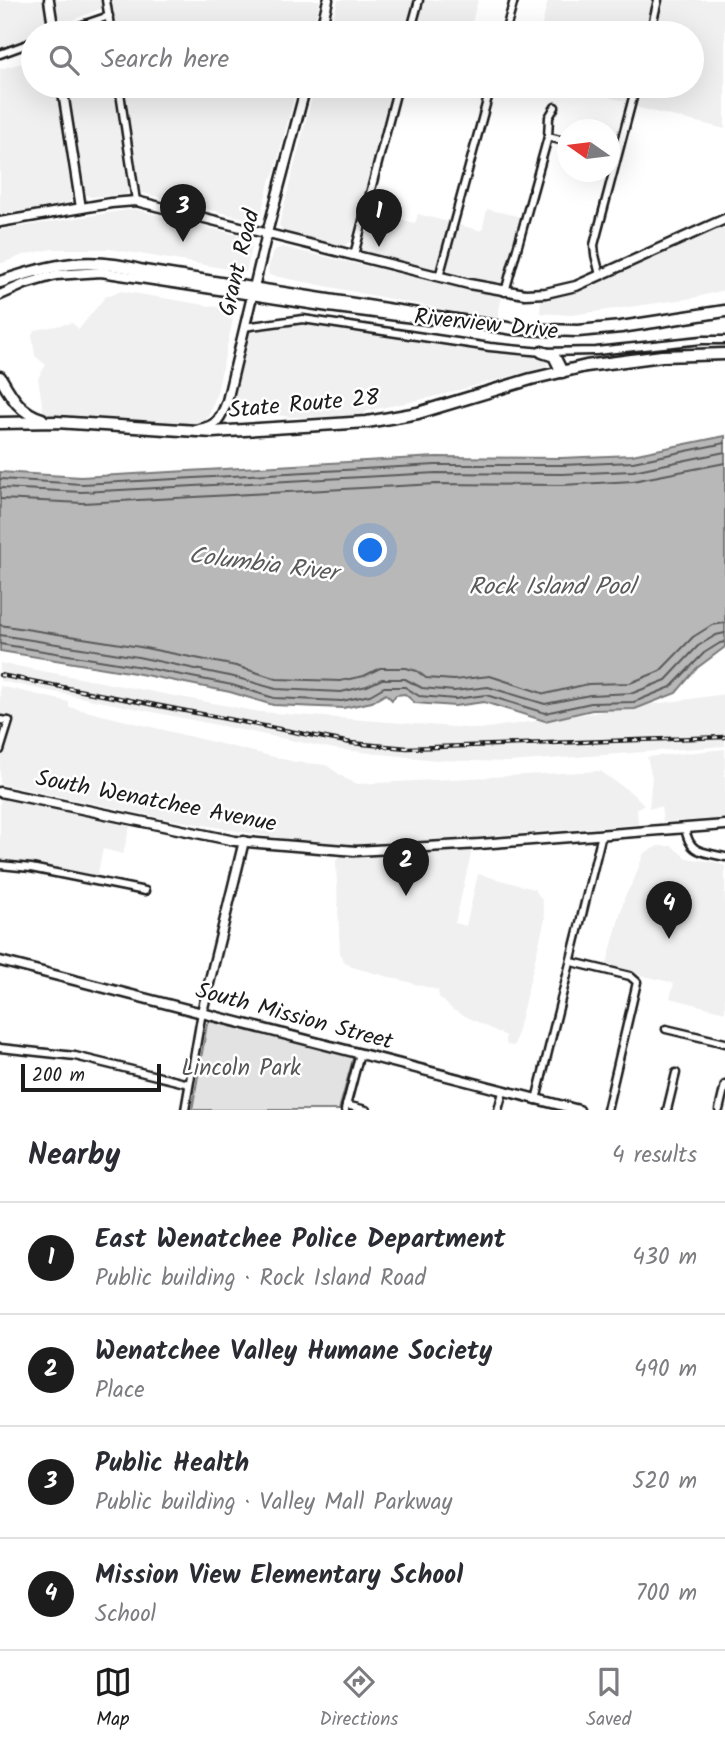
<!DOCTYPE html>
<meta charset="utf-8">
<style>
:root{--surface:#fff;--page:#f7f7f7;--text:#2b2b33;--muted:#7c7c81;--line:#e1e1e2;--accent:#1c1c1c}
body{margin:0;font-family:Kalam,sans-serif;background:var(--page);color:var(--text)}
.compass{position:absolute;left:557px;top:119px;width:63px;height:63px;border-radius:50%;background:var(--surface);box-shadow:0 7px 28px #0002;rotate:284deg}
.scale{position:absolute;left:21px;bottom:18px;width:140px;box-sizing:border-box;padding-left:7px;border:4px solid #1c1c1c;border-top:0;font-size:19px;line-height:24px;white-space:nowrap;color:#1c1c1c;-webkit-text-stroke:5px #fff;paint-order:stroke}
.you{position:absolute;left:371px;top:551px;width:24px;height:24px;margin:-18px;border:5px solid #fff;border-radius:50%;background:#1a73e8;box-shadow:0 0 0 10px #1a73e833}
.badge{display:grid;place-items:center;width:46px;height:46px;border-radius:50%;background:var(--accent);color:#fff;font-size:23px;font-weight:700}
.pin{position:absolute;translate:-50% -58px;filter:drop-shadow(0 2px 4px #0008)}
.pin::after{content:'';position:absolute;top:37px;width:24px;height:21px;background:inherit;clip-path:polygon(0 0,100% 0,50% 100%)}
.list{margin:0;padding:0;list-style:none}
h2{display:flex;justify-content:space-between;align-items:center;height:91px;margin:0;padding:0 28px;font-size:30px}
h2 small{font-size:23px;font-weight:400;color:var(--muted)}
.list li{display:grid;grid-template-columns:46px 1fr auto;gap:21px;align-items:center;box-sizing:border-box;height:112px;padding:0 28px;border-top:2px solid var(--line)}
.list b{display:block;font-size:26px;white-space:nowrap}
.list p{margin:0;font-size:23px;white-space:nowrap;color:var(--muted)}
.list em{font-size:23px;font-style:normal;color:var(--muted)}
.icon{flex:none;width:38px;height:38px;fill:none;stroke:currentColor;stroke-width:2;stroke-linecap:round;stroke-linejoin:round}
.map{position:relative;flex:none;width:725px;height:1110px;overflow:hidden}
.search{position:absolute;background:var(--surface);box-shadow:0 7px 28px #0002;left:21px;right:21px;top:21px;height:77px;display:flex;align-items:center;gap:18px;box-sizing:border-box;padding:0 24px;border-radius:38px;color:var(--muted);font-size:26px}
.sheet{height:539px;background:var(--surface)}
nav{display:flex;justify-content:space-around;align-items:center;box-sizing:border-box;height:98px;border-top:2px solid var(--line);background:var(--surface);font-size:19px;color:var(--muted)}
nav a{display:grid;justify-items:center;gap:4px}
nav .on{color:var(--accent)}
.map>svg:first-child{display:block}
</style>
<div class="map">
<svg width="725" height="1110" viewBox="0 0 725 1110">
<rect width="100%" height="100%" fill="#fff"/>
<filter id="ink" filterUnits="userSpaceOnUse"><feTurbulence type="fractalNoise" baseFrequency=".0143" numOctaves="2"/><feDisplacementMap in="SourceGraphic" scale="14" xChannelSelector="R" yChannelSelector="G"/><feConvolveMatrix kernelMatrix="1 2 1 2 8 2 1 2 1" color-interpolation-filters="sRGB"/></filter>
<g filter="url(#ink)">
<g fill="#f0f0f0">
<path d="M0,0H45V31L33,33V36L0,49Z"/>
<path d="M56,0H102L103,8L62,24L58,20Z"/>
<path d="M112,0H320L311,33H116Z"/>
<path d="M338,0H413L405,33H329Z"/>
<path d="M424,0H478L469,33H416Z"/>
<path d="M548,0H652L644,33H540Z"/>
<path d="M663,0H725V129L635,107L641,86H692V33H654Z"/>
<path d="M33,60V86H56L72,199L68,203L0,215V69Z"/>
<path d="M68,86H114L130,191L126,194L90,197L85,194Z"/>
<path d="M124,86H297L274,174L269,183L260,218L256,221L138,192Z"/>
<path d="M315,86H392L351,241L344,246L284,232L279,225Z"/>
<path d="M558,86H630L626,101Z"/>
<path d="M134,209L246,237L252,247L246,272L110,249H52L23,255L0,264V230Z"/>
<path d="M487,209L521,217L502,283L496,285L362,250L370,212L415,223L418,214L482,231Z"/>
<path d="M725,226V290L693,298L572,315L540,313L541,298L579,292Z"/>
<path d="M282,247L502,297L497,320L269,275L268,270L273,251Z"/>
<path d="M121,291L235,310L217,392L210,413L202,426L44,416L38,378L46,365L35,356L32,334L35,330L72,323L79,329L105,297Z"/>
<path d="M297,323L546,358L548,366L433,397L367,411L362,416L290,417L230,408L249,333Z"/>
<path d="M0,663L260,712L480,729L725,694V746L509,762L436,760L335,749L0,681Z"/>
<path d="M0,686L69,702V707L295,762L326,765L346,779L358,784L600,771L629,791L644,804L637,809L638,824L364,846L279,838L163,818L0,784Z"/>
<path d="M725,749V818L663,822L661,807L649,808L652,777L647,757Z"/>
<path d="M2,798L130,826L123,854L103,849L95,886L0,869V800Z"/>
<path d="M658,846H672L686,858L714,862L725,866V1012L670,998L674,983L606,967L625,896L634,880L644,853Z"/>
<path d="M472,850L455,923L466,926L478,874L534,889L542,900L545,919L514,1046L507,1045L505,1040L506,1036L453,1010L439,997L438,990L352,967L344,961L340,953L336,861L339,856H404Z"/>
</g>
<path fill="#e2e2e2" stroke="#7f7f7f" stroke-width="2" d="M209,1021L350,1054L353,1059L339,1110H192L207,1024Z"/>
<path fill="#b8b8b8" stroke="#7a7a7a" stroke-width="2" d="M725,436V647L697,668L676,693L635,709L592,710L545,721L484,702L455,706L415,703L405,694L396,695L392,700L386,694L372,702L343,708L273,705L230,692L135,673L0,651V472L81,477L436,457L561,458L632,455Z"/>
<g fill="none" stroke-linecap="round" stroke-linejoin="round">
<g stroke="#5a5a5a" stroke-width="2">
<path d="M0,479L82,484L436,465H562L633,462L725,443"/>
<path d="M0,488L82,492L436,473L562,474L633,471L725,452"/>
<path d="M0,499L83,503L436,484L562,485L633,481L725,463"/>
<path d="M0,625L140,647L236,666L277,679L340,681L364,676L380,668H406L417,671L426,678L454,680L490,676L545,694L588,684L630,683L660,671L693,637L712,625L725,623"/>
<path d="M0,635L138,657L234,677L276,689L341,692L367,686L382,679H405L422,688L454,691L488,687L545,704L590,695L633,693L666,680L698,646L716,635L725,633"/>
<path d="M0,644L136,666L232,685L274,698L342,701L370,695L384,687H405L419,696L455,699L486,695L545,713L591,703L634,702L671,687L704,653L720,643L725,642"/>
</g>
<g stroke="#1c1c1c" stroke-width="11">
<g id="minor">
<path d="M106,0L111,33"/>
<path d="M59,33L109,16"/>
<path d="M410,33L419,0"/>
<path d="M505,33L514,0"/>
<path d="M650,33L658,0"/>
<path d="M0,54L33,42"/>
<path d="M119,86L136,201"/>
<path d="M548,137L568,142"/>
<path d="M354,255L398,86"/>
<path d="M600,275L595,255L594,245L636,86"/>
<path d="M439,277L491,86"/>
<path d="M505,292L548,137L549,117L555,107"/>
<path d="M244,327L303,319L490,347L542,352L596,351L702,340H725"/>
<path d="M0,720L9,721L0,750"/>
<path d="M685,828C690,855 702,851 725,857"/>
<path d="M0,865L31,868L145,891"/>
<path d="M572,962L630,976L637,982L607,1110"/>
<path d="M666,1029L725,1043"/>
<path d="M0,1048L75,1056L189,1084"/>
<path d="M536,1100L602,834"/>
<path d="M346,1105L366,1110"/>
<path d="M185,1110L202,1012"/>
<path d="M345,1110L360,1053"/>
<path d="M498,1110L503,1092"/>
<path d="M667,1110L676,1073"/>
<path d="M719,1110L725,1085"/>
</g>
</g>
<g stroke="#1c1c1c" stroke-width="13">
<g id="major">
<path d="M49,0L54,33"/>
<path d="M320,33L328,0"/>
<path d="M62,86L81,208"/>
<path d="M0,222L111,203L136,201L469,284L525,294L546,293L576,286L725,219"/>
<path d="M0,295L25,284L56,275L101,272L329,307L428,320"/>
<path d="M199,429C217,426 221,418 227,401L267,233L306,86"/>
<path d="M0,792L235,841L356,851L480,844L725,825"/>
<path d="M0,961L579,1110"/>
<path d="M202,1012L244,841"/>
</g>
</g>
<g stroke="#1c1c1c" stroke-width="15">
<g id="highway">
<path d="M0,282C52,264 90,256 144,271L514,329L578,331L621,327L725,311"/>
<path d="M542,352L554,356L562,372"/>
<path d="M0,377C11,396 19,412 42,419"/>
<path d="M0,423L56,422L213,432L367,422L418,413L531,379L586,366L662,356L725,354"/>
</g>
</g>
<use href="#minor" stroke="#fff" stroke-width="6"/>
<use href="#major" stroke="#fff" stroke-width="8"/>
<use href="#highway" stroke="#fff" stroke-width="10"/>
<g stroke="#1c1c1c" stroke-width="4.5">
<path id="rail" d="M0,675L351,743L407,748L725,737"/>
</g>
<use href="#rail" stroke="#fff" stroke-width="2" stroke-dasharray="5" stroke-linecap="butt"/>
</g>
</g>
<g text-anchor="middle" dominant-baseline="central" stroke-width="5" stroke-linejoin="round" paint-order="stroke">
<g font-size="23" fill="#1c1c1c" stroke="#fff">
<text transform="translate(240 263) rotate(-76)">Grant Road</text>
<text transform="translate(486 325) rotate(6)">Riverview Drive</text>
<text transform="translate(304 405) rotate(-5)">State Route 28</text>
<text transform="translate(156 802) rotate(11)">South Wenatchee Avenue</text>
<text transform="translate(294 1017) rotate(15)">South Mission Street</text>
</g>
<g font-size="23" fill="#575757" stroke="#fff">
<text x="241" y="1069">Lincoln Park</text>
</g>
<g font-size="24" font-style="italic" fill="#5a5a5a" stroke="#fff">
<text transform="translate(263 565) rotate(7)">Columbia River</text>
<text x="552" y="587">Rock Island Pool</text>
</g>
</g>
</svg>
<svg class="compass" viewBox="-18 -18 36 36"><path d="M0-13l5 13h-10z" fill="#e53935"/><path d="M0 13l5-13h-10z" fill="#7c7c81"/></svg>
<div class="scale">200 m</div>
<div class="you"></div>
<div class="pin badge" style="left:379px;top:247px">1</div>
<div class="pin badge" style="left:406px;top:896px">2</div>
<div class="pin badge" style="left:183px;top:242px">3</div>
<div class="pin badge" style="left:669px;top:939px">4</div>
<div class="search"><svg class="icon" aria-label="search" viewBox="0 0 24 24"><circle cx="10" cy="10" r="6"/><path d="M15 15l6 6"/></svg>Search here</div>
</div>
<section class="sheet">
<h2>Nearby<small>4 results</small></h2>
<ul class="list">
<li><span class="badge">1</span><div><b>East Wenatchee Police Department</b><p>Public building · Rock Island Road</p></div><em>430 m</em></li>
<li><span class="badge">2</span><div><b>Wenatchee Valley Humane Society</b><p>Place</p></div><em>490 m</em></li>
<li><span class="badge">3</span><div><b>Public Health</b><p>Public building · Valley Mall Parkway</p></div><em>520 m</em></li>
<li><span class="badge">4</span><div><b>Mission View Elementary School</b><p>School</p></div><em>700 m</em></li>
</ul>
</section>
<nav>
<a class="on"><svg class="icon" aria-label="map" viewBox="0 0 24 24"><path d="M3 6l6-2 6 2 6-2v14l-6 2-6-2-6 2zM9 4v14M15 6v14"/></svg>Map</a>
<a><svg class="icon" aria-label="directions" viewBox="0 0 24 24"><path d="M12 3l9 9-9 9-9-9zM9 14v-3h6M13 9l2 2-2 2"/></svg>Directions</a>
<a><svg class="icon" aria-label="saved" viewBox="0 0 24 24"><path d="M7 4h10v16l-5-4-5 4z"/></svg>Saved</a>
</nav>
